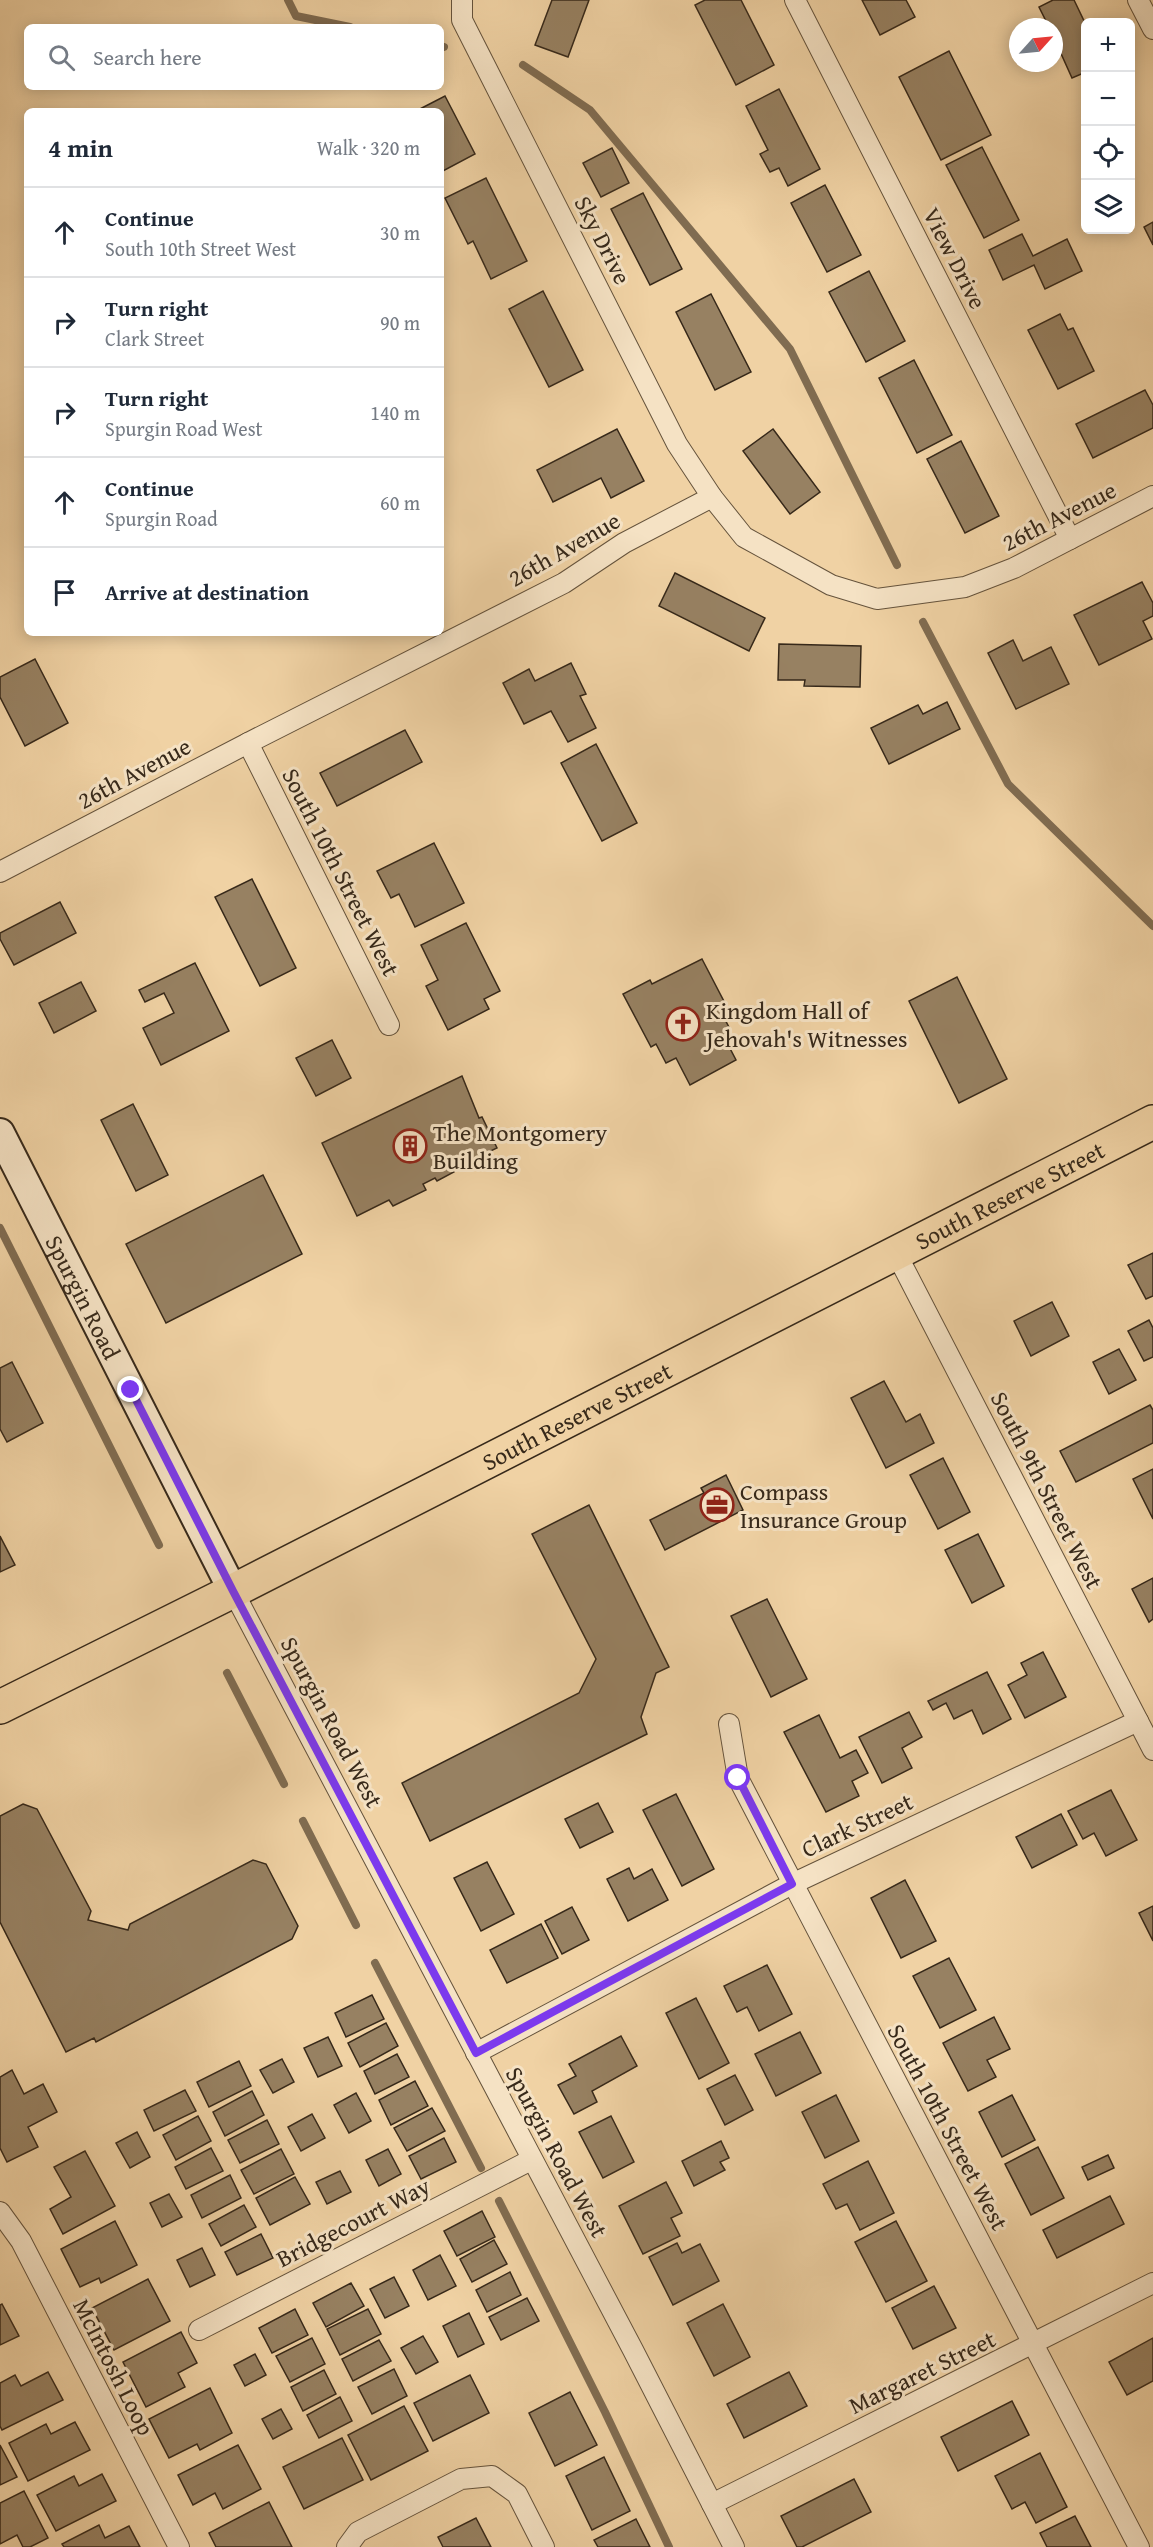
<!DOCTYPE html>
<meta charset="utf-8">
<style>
:root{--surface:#fff;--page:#f6f6f7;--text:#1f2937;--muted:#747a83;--line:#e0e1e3}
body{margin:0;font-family:"Gentium Book Plus",serif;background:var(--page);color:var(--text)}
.controls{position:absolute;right:18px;top:18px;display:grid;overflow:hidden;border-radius:9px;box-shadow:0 3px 15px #0003}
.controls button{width:54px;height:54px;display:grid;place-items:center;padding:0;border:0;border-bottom:2px solid var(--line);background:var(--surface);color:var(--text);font:30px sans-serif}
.compass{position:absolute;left:1009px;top:18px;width:54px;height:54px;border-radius:50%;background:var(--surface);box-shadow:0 3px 15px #0003;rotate:63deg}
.stop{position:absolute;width:18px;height:18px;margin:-14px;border:4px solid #7c3aed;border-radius:50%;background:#fff}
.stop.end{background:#7c3aed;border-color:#fff;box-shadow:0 2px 6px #0008}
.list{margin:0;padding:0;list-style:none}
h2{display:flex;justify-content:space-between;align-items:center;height:78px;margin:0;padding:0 24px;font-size:26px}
h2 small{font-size:20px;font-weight:400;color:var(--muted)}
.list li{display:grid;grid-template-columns:39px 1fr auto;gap:18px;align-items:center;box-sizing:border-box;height:90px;padding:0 24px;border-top:2px solid var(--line)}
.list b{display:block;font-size:22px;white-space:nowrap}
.list p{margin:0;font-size:20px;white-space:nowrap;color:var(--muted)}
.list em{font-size:20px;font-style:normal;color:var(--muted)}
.icon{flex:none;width:33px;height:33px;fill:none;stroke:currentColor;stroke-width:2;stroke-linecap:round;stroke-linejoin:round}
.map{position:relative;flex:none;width:1153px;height:2547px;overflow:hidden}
.search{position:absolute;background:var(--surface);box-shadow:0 3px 15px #0003;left:24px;top:24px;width:420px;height:66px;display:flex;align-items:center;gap:15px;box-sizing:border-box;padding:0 21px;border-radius:9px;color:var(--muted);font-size:22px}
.panel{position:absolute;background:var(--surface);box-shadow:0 3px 15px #0003;left:24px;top:108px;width:420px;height:528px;border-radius:9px}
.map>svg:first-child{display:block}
</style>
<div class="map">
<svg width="1153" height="2547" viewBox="0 0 1153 2547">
<rect width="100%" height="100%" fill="#f0d2a4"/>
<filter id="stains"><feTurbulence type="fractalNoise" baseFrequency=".00333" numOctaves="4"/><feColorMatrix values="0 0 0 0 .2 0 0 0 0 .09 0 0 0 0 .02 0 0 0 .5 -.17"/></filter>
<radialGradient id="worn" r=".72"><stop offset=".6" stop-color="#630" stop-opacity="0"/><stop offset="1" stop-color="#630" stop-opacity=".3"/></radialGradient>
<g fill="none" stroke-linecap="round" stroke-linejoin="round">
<g stroke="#806c51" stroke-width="8">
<path d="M288,0L296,16L350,27"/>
<path d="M441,46L444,47"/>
<path d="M523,65L590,110L790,349L897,565"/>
<path d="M923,622L1008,784L1153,926"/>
<path d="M0,1228L159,1545"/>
<path d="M227,1673L284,1784"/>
<path d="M303,1821L356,1925"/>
<path d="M375,1963L481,2168"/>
<path d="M499,2201L605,2412L669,2547"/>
</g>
</g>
<g fill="#978162" stroke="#37291a" stroke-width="1.5">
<path d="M552,0H589L568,57L535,45Z"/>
<path d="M705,0H741L774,65L736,85L695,5Z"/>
<path d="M862,0H906L915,17L880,35Z"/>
<path d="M1053,0H1074L1086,25V72L1072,78L1054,38V27H1049L1039,7Z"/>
<path d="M949,51L991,135L941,160L899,77Z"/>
<path d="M779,89L820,169L788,186L779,168L770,172L760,154L768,150L746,106Z"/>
<path d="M445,96L475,154L441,172V111H416Z"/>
<path d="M982,147L1019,220L984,238L946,165Z"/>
<path d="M612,148L629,183L601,197L583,163Z"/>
<path d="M486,178L527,261L491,279L473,241L468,244L445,198Z"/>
<path d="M825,185L861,255L827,272L791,203Z"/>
<path d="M643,193L682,269L650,285L611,209Z"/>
<path d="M1153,222V245L1144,227Z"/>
<path d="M1022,234L1033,256L1067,239L1082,271L1045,289L1034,265L1003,280L989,250Z"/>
<path d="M869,271L905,341L866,362L829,292Z"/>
<path d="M543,291L583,370L549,387L509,309Z"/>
<path d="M711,294L751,372L715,390L676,312Z"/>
<path d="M1060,314L1068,330L1073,328L1094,371L1058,389L1028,330Z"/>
<path d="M914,360L952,435L917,453L879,378Z"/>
<path d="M1145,390L1153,405V428L1093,458L1076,424Z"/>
<path d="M617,429L644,481L611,498L601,478L553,502L537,470Z"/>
<path d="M773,429L820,492L790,514L743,451Z"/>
<path d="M961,441L999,516L965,533L927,459Z"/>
<path d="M675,573L765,618L749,651L659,606Z"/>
<path d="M1142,582L1153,603V616L1143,621L1152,639L1099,665L1074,615Z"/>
<path d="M1013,640L1023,661L1051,647L1069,684L1016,709L988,653Z"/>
<path d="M779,644L861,646L860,687L804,686L805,680H778Z"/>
<path d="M35,659L68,723L25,746L0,697V677Z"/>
<path d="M571,663L586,694L580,696L596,728L568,742L551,711L524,724L503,683L529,669L535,681Z"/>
<path d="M947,702L960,729L889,764L871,728L918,705L923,714Z"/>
<path d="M405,730L422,762L337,806L320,773Z"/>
<path d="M596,744L637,823L602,841L561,763Z"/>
<path d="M434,843L464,903L415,927L399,894L391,898L377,871Z"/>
<path d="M252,879L296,968L260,986L215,897Z"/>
<path d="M60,902L76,933L14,965L0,939V933Z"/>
<path d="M466,923L500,991L484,999L489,1009L448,1030L426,986L438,980L421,945Z"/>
<path d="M702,959L729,1011L722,1014L731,1031L723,1035L736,1060L690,1085L676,1058L666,1063L656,1044L651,1047L623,994L650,980L652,984Z"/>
<path d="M195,963L229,1031L161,1065L143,1028L174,1013L164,993L145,1002L139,990Z"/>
<path d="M957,977L1007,1079L959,1103L909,1001Z"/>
<path d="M81,982L96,1011L54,1033L39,1003Z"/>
<path d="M332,1040L351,1078L316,1096L296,1058Z"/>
<path d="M462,1076L479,1118L482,1117L497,1148L453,1169L454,1172L437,1181L435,1178L423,1184L426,1190L393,1206L389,1200L357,1216L322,1143Z"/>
<path d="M133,1104L168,1175L136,1191L101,1120Z"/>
<path d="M263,1175L302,1254L166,1323L126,1244Z"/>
<path d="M1153,1253V1296L1146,1299L1128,1265Z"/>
<path d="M1052,1302L1069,1336L1031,1356L1014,1321Z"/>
<path d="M1149,1320L1153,1328V1357L1144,1361L1128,1331Z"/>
<path d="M1119,1349L1136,1380L1109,1394L1093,1362Z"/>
<path d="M12,1362L43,1423L7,1442L0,1429V1368Z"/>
<path d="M884,1381L906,1422L920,1414L934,1443L886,1468L851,1398Z"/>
<path d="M1150,1405L1153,1410V1443L1076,1482L1060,1451Z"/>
<path d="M943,1458L970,1512L938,1529L910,1475Z"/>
<path d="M1153,1469V1519L1133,1479Z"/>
<path d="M726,1475L743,1510L665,1550L650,1520L704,1493L701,1488Z"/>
<path d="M589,1505L669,1667L656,1673L641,1717L647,1734L430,1841L402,1783L579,1693L596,1659L532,1534Z"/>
<path d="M978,1534L1004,1586L972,1603L945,1550Z"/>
<path d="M0,1536L15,1565L0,1572Z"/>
<path d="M1153,1578V1619L1149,1622L1132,1589Z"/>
<path d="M767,1599L807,1679L771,1697L731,1616Z"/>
<path d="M1043,1652L1066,1697L1025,1718L1008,1685L1027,1675L1021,1663Z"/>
<path d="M987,1672L1011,1719L983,1734L972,1710L954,1719L946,1703L933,1710L928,1701Z"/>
<path d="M909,1712L922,1737L902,1748L912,1768L882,1783L859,1737Z"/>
<path d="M819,1715L840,1758L856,1750L868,1773L852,1781L859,1796L826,1812L784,1732Z"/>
<path d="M1111,1790L1137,1840L1106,1856L1094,1833L1083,1839L1068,1811Z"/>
<path d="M676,1794L714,1869L682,1886L643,1810Z"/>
<path d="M598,1803L613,1832L580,1848L565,1819Z"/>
<path d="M23,1804L37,1809L91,1911L88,1920L128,1930L130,1924L253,1860L266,1864L298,1926L292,1939L96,2042L94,2038L66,2052L0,1922V1816Z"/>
<path d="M1061,1814L1077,1845L1032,1868L1016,1837Z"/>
<path d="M487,1862L514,1914L481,1931L454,1878Z"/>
<path d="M629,1868L634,1879L652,1869L668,1900L628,1921L607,1879Z"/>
<path d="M905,1880L936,1941L901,1958L871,1898Z"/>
<path d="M1153,1906V1941L1139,1913Z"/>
<path d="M572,1907L589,1940L562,1954L545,1921Z"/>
<path d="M541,1924L558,1958L507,1983L490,1950Z"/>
<path d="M949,1958L976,2010L940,2028L913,1976Z"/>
<path d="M767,1965L792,2014L759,2031L747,2007L737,2012L724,1986Z"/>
<path d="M372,1995L384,2019L346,2037L335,2013Z"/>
<path d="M696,1998L729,2063L699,2079L666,2013Z"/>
<path d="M994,2017L1010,2049L987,2060L996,2077L968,2091L943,2043Z"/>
<path d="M386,2023L398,2046L360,2067L348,2043Z"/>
<path d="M800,2032L821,2073L776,2096L755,2054Z"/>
<path d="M621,2036L637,2066L592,2091L597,2102L574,2114L558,2085L576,2076L569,2064Z"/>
<path d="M328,2037L342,2066L318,2077L304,2048Z"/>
<path d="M397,2054L409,2077L375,2094L364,2071Z"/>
<path d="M282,2059L294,2082L273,2093L260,2070Z"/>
<path d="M239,2061L251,2086L209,2107L197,2082Z"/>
<path d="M12,2070L24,2094L43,2084L57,2112L28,2127L38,2147L7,2162L0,2148V2077Z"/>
<path d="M735,2075L753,2110L725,2125L707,2089Z"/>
<path d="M415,2081L428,2106L391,2125L379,2100Z"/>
<path d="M185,2090L196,2111L154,2131L144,2110Z"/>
<path d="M252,2091L264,2115L225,2136L213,2112Z"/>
<path d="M356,2093L371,2121L349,2133L334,2105Z"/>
<path d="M836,2095L859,2141L825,2158L802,2112Z"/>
<path d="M1012,2095L1035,2140L1002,2157L979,2112Z"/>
<path d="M432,2108L445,2131L407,2151L394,2128Z"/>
<path d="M312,2114L325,2138L301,2151L288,2127Z"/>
<path d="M198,2116L211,2141L176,2160L163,2135Z"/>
<path d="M611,2116L634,2162L603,2178L579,2132Z"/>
<path d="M267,2120L279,2144L240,2163L228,2140Z"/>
<path d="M137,2132L150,2157L130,2168L116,2143Z"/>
<path d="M444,2138L456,2162L421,2179L409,2156Z"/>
<path d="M721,2141L729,2158L720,2162L725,2170L694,2186L682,2161Z"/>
<path d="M1038,2147L1064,2198L1031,2215L1005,2164Z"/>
<path d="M211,2148L223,2171L186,2189L175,2167Z"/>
<path d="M281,2149L294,2174L254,2194L241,2170Z"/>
<path d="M388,2149L401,2174L379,2186L366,2160Z"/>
<path d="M85,2151L115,2206L63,2234L50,2209L71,2197L54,2167Z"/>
<path d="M1108,2155L1114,2168L1088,2180L1082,2167Z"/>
<path d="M868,2161L894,2213L860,2230L847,2204L836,2209L823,2184Z"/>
<path d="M340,2171L351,2192L327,2204L316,2182Z"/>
<path d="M230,2175L241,2198L202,2218L191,2195Z"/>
<path d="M295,2177L310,2204L270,2225L256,2198Z"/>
<path d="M666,2182L682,2213L671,2218L680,2236L643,2254L619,2206Z"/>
<path d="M169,2194L182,2217L162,2227L150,2203Z"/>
<path d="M1110,2196L1124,2224L1057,2258L1043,2230Z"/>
<path d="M244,2205L256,2227L221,2246L209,2224Z"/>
<path d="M482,2211L495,2237L457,2256L444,2231Z"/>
<path d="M115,2221L137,2265L101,2283L99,2278L80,2287L61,2249Z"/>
<path d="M896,2221L927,2281L886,2302L855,2242Z"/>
<path d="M261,2234L273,2258L237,2275L225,2252Z"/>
<path d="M494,2240L507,2264L472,2282L460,2259Z"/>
<path d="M677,2243L682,2253L700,2244L719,2281L673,2305L649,2257Z"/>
<path d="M202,2248L215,2275L190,2287L177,2260Z"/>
<path d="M440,2255L456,2286L428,2300L413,2270Z"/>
<path d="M510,2272L521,2295L487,2312L476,2290Z"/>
<path d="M394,2277L409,2306L385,2318L370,2289Z"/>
<path d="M148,2279L170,2321L114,2350L92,2308Z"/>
<path d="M351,2283L364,2306L326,2327L313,2303Z"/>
<path d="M934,2286L956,2328L913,2349L892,2308Z"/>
<path d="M527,2298L539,2321L501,2340L489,2317Z"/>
<path d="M2,2304L19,2336L0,2345V2305Z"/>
<path d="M723,2304L750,2357L714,2376L687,2323Z"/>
<path d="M295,2309L308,2335L272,2353L259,2328Z"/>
<path d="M368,2309L381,2334L340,2355L327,2329Z"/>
<path d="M469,2313L484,2344L458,2357L443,2326Z"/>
<path d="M181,2332L197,2363L178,2373L185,2387L146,2407L123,2362Z"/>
<path d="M423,2336L438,2362L416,2374L401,2348Z"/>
<path d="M312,2338L325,2364L290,2382L276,2356Z"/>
<path d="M1153,2338V2381L1127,2395L1109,2362Z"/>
<path d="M379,2340L391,2361L353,2381L342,2359Z"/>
<path d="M255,2354L266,2375L245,2386L234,2365Z"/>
<path d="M394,2369L407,2396L372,2414L358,2387Z"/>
<path d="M324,2370L336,2394L303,2411L291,2387Z"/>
<path d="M48,2372L63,2400L2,2430L0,2426V2383L15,2375L21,2386Z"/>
<path d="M789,2372L807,2406L744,2438L727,2404Z"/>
<path d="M470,2375L489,2413L433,2441L414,2403Z"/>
<path d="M210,2388L232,2433L200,2450L197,2444L169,2458L149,2419Z"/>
<path d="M570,2392L597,2445L555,2466L529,2413Z"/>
<path d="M340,2397L352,2421L319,2438L307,2415Z"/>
<path d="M1012,2401L1029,2435L958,2471L941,2437Z"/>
<path d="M404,2406L428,2451L371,2480L348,2435Z"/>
<path d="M281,2409L292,2429L273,2439L262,2419Z"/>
<path d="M75,2422L90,2450L28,2481L9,2443L46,2424L51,2434Z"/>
<path d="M342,2438L363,2480L304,2509L283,2467Z"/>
<path d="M0,2445L17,2477L0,2485Z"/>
<path d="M238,2445L261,2489L223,2509L215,2493L193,2505L178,2475Z"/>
<path d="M1040,2453L1067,2507L1036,2523L1025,2502L1012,2509L995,2476Z"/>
<path d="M604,2457L630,2511L592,2530L566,2476Z"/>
<path d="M102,2474L116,2501L56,2531L37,2495L74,2476L79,2486Z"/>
<path d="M854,2479L871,2512L802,2547H797L781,2516Z"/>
<path d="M24,2491L48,2538L30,2547H23L17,2535L0,2544V2503Z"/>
<path d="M269,2502L292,2547H216L209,2533Z"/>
<path d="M1075,2516L1091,2547H1047L1040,2533Z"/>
<path d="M476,2518L491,2547H443L438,2537Z"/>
<path d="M636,2519L650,2547H598L594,2540Z"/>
<path d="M99,2525L105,2538L129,2526L140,2547H64L62,2544Z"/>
</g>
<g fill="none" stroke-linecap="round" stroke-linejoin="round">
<g stroke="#65533c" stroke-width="22">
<g id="street">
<path d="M462,0V20L677,444L712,497L744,537L831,585L877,599L965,587L1014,568L1153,496"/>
<path d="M795,0L1070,539"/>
<path d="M1138,0L1153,29"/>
<path d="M248,743L389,1025"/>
<path d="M0,872L248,743L564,583L624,543L712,497"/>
<path d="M896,1253L1153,1750"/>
<path d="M233,1591L633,2350L734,2547"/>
<path d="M729,1724L738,1778L1139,2547"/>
<path d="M476,2053L792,1884L1138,1721"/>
<path d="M0,2212L21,2241L179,2547"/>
<path d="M199,2330L531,2160"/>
<path d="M712,2504L1153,2283"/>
<path d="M347,2547L358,2532L461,2479L492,2476L517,2494L544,2547"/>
</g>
</g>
<g stroke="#37291a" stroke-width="32">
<g id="secondary">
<path id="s1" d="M0,1133L233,1591"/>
</g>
</g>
<g stroke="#37291a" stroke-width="36">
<g id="highway">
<path id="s2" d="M0,1707L233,1591L1153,1122"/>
</g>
</g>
<use href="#street" stroke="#f5e2c4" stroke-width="20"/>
<use href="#secondary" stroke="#f5e2c4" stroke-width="28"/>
<use href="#highway" stroke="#f0d2a4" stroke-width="33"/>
</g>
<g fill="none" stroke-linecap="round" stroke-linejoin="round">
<path stroke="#7c3aed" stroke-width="8" d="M131,1390L233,1591L476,2053L792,1884L738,1778"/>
</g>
<defs>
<g id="church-ring" transform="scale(1.725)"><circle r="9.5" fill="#f5e2c4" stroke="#8f2418" stroke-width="1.5"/><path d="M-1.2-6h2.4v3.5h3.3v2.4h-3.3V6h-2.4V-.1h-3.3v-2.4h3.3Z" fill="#8f2418"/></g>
<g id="building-ring" transform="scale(1.725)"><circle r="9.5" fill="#f5e2c4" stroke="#8f2418" stroke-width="1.5"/><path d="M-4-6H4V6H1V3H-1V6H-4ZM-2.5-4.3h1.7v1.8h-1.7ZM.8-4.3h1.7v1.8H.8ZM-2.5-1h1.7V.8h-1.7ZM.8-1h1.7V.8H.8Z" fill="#8f2418"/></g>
<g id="office-ring" transform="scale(1.725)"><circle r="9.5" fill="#f5e2c4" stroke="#8f2418" stroke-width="1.5"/><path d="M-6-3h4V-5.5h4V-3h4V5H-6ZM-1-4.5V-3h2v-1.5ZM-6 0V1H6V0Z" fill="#8f2418"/></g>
</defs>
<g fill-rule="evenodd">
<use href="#church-ring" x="683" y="1024"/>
<use href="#building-ring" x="410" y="1146"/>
<use href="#office-ring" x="717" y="1505"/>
</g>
<g text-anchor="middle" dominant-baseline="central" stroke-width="6" stroke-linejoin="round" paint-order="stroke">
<g font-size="24" fill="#37291a" stroke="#f5e2c4">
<text transform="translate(603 240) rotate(63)">Sky Drive</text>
<text transform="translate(955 258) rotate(63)">View Drive</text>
<text transform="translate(1059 516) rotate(-27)">26th Avenue</text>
<text transform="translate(564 549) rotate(-30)">26th Avenue</text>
<text transform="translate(134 773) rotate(-28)">26th Avenue</text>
<text transform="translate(341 872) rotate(63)">South 10th Street West</text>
<text stroke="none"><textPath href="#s2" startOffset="1132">South Reserve Street</textPath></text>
<text stroke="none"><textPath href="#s1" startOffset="184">Spurgin Road</textPath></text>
<text stroke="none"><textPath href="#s2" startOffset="646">South Reserve Street</textPath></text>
<text transform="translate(1047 1490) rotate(63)">South 9th Street West</text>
<text transform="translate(332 1722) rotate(62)">Spurgin Road West</text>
<text transform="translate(857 1825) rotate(-25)">Clark Street</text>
<text transform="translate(948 2127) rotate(62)">South 10th Street West</text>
<text transform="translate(557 2152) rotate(62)">Spurgin Road West</text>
<text transform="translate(353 2222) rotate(-27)">Bridgecourt Way</text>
<text transform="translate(114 2367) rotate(63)">McIntosh Loop</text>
<text transform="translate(922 2372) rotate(-26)">Margaret Street</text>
</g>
<g font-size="24" fill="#37291a" stroke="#f5e2c4" text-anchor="start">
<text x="706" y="1010">Kingdom Hall of<tspan x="706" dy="28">Jehovah's Witnesses</tspan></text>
<text x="433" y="1132">The Montgomery<tspan x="433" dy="28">Building</tspan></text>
<text x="740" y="1491">Compass<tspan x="740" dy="28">Insurance Group</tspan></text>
</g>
</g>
<rect width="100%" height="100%" filter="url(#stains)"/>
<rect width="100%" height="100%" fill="url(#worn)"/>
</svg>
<div class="controls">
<button>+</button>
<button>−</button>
<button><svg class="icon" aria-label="locate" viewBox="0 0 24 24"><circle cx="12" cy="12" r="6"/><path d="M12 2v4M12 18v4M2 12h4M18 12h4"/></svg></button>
<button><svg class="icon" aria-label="layers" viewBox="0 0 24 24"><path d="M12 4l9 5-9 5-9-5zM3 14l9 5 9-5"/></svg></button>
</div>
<svg class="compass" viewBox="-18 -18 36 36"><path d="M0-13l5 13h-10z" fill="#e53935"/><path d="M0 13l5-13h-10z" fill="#747a83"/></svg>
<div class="stop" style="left:738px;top:1778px"></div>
<div class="stop end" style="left:131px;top:1390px"></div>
<div class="search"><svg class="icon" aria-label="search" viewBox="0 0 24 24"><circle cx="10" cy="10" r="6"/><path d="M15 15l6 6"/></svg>Search here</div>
<section class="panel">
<h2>4 min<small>Walk · 320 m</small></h2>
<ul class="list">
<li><svg class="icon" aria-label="ahead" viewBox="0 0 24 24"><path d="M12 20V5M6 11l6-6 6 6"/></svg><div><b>Continue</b><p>South 10th Street West</p></div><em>30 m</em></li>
<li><svg class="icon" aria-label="right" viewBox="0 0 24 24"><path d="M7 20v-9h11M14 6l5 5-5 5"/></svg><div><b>Turn right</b><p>Clark Street</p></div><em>90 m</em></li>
<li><svg class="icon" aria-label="right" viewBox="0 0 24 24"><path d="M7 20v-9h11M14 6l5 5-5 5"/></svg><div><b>Turn right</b><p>Spurgin Road West</p></div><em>140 m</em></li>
<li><svg class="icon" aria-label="ahead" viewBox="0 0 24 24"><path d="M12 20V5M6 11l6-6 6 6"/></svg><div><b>Continue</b><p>Spurgin Road</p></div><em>60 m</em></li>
<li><svg class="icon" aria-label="arrive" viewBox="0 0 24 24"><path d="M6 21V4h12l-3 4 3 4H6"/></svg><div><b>Arrive at destination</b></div></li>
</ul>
</section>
</div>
